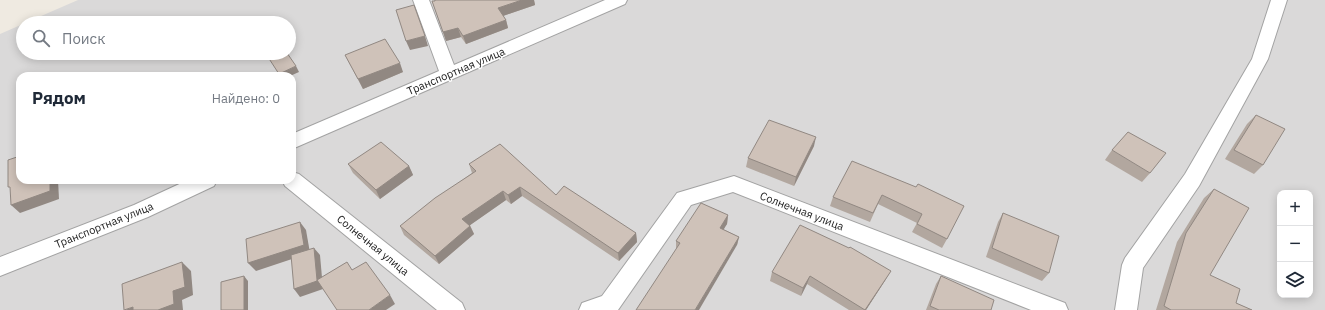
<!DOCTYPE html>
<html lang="ru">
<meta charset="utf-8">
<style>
:root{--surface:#fff;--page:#f6f6f7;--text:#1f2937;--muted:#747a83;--line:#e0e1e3}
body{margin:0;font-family:"IBM Plex Sans",sans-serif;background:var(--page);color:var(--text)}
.controls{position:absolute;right:12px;bottom:12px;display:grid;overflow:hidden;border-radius:8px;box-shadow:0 2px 10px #0003}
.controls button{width:36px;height:36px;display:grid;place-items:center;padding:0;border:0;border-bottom:1px solid var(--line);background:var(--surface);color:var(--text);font:20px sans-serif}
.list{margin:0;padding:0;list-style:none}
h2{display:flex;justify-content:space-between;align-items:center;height:52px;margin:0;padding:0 16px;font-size:17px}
h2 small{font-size:13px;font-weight:400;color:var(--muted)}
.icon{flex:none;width:22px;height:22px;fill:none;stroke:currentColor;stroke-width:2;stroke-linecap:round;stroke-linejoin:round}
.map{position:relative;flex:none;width:1325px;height:310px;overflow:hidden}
.search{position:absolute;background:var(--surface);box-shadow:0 2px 10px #0003;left:16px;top:16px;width:280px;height:44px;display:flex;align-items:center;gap:10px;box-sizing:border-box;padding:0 14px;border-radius:22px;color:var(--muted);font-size:15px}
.panel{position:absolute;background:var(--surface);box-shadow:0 2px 10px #0003;left:16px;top:72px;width:280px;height:112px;border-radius:12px}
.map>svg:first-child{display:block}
</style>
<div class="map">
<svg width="1325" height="310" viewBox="0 0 1325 310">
<rect width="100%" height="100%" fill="#efeae1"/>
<path fill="#dad9d9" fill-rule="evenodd" d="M78,0H1325V310H0V34L23,24V53H289V23H25ZM20,76H292V180H20ZM1280,193H1310V295H1280Z"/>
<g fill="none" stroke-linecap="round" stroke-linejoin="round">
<g stroke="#a3a3a3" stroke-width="2">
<g id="minor">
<path d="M413,0H429L454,65L605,0H627L625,4L292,149V134L439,71Z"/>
<path d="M1271,0H1287L1268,59L1199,186L1143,268L1137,310H1115L1122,265L1125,258L1185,174L1252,59Z"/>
<path d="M292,172L299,174L462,303L465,310H437L285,186L282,180H292Z"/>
<path d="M734,176L1065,303L1068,310H1031L733,192L691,205L618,310H579L582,303L602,296L677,193Z"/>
<path d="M188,180H217L214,186L148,217L0,276V257L134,205Z"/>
</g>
</g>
<use href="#minor" fill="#fff" fill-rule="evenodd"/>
</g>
<g fill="#b2a79f">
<path d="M434,0H534L535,5L503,16L506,20L508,28L466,44L461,37L446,41L432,1H435Z"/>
<path d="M345,55L403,72L363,89Z"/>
<path d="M1256,115L1263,165L1254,174L1225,159L1247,124Z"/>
<path d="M814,146L794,186L746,167L748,158Z"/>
<path d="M1112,150L1150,173L1142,182L1105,160Z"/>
<path d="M348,164L409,166L413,175L380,199L353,173Z"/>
<path d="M469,164L556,195L636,233L637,242L619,261L522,196L511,204L506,200L470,225L474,234L439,264L404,235L400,226L472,173Z"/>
<path d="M916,187L947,239L942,248L912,232L917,223L878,204L870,222L830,206L833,197Z"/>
<path d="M1214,189L1210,275L1236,303L1252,310H1156L1177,242L1204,198Z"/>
<path d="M1003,213L1049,273L1042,281L986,257L998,222Z"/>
<path d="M728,215L727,224L723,229L739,237L737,245L676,248V241Z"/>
<path d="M772,272L886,279L866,310H849L807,284L801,296L770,281Z"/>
<path d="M941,276L991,310H926L936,284Z"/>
</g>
<g fill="#918882">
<path d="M522,0H534L535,5L500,17L498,8Z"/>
<path d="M506,20L508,28L466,44L463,36Z"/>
<path d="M458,28L461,37L446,41L443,32Z"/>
<path d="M425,36L428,46L410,50L406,41Z"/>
<path d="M400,63L403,72L363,89L358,79Z"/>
<path d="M296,66L299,72L290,76H280L279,74Z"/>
<path d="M816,137L814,146L794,186L796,177Z"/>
<path d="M409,166L413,175L380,199L376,190Z"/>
<path d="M50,180H58L59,199L20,213L11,205Z"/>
<path d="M520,187L522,196L511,204L508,195Z"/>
<path d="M503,191L506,200L466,228L462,219Z"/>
<path d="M728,215L727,224L719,237L720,228Z"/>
<path d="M300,222L306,230L310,253L256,271L248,263Z"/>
<path d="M470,226L474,234L439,264L435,256Z"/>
<path d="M636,233L637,242L619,261L618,253Z"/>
<path d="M739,237L737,245L699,310H695Z"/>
<path d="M314,248L320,255L323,289L300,297L294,289Z"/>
<path d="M182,262L191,271L193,295L182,300L183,310H158Z"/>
<path d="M891,271L886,279L866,310H864Z"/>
<path d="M244,276L248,281V310H244Z"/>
<path d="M810,276L807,284L801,296L803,288Z"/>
<path d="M390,295L395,304L386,310H369Z"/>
<path d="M133,307L136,310H125Z"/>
</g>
<g fill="#cfc2b9" stroke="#918882">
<path d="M435,0H522L498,8L506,20L463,36L458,28L443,32L432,1H435Z"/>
<path d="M414,5L425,36L406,41L396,10Z"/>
<path d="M385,39L400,63L358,79L345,55Z"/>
<path d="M268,53H287L296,66L279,74L266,54Z"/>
<path d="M1256,115L1285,129L1263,165L1234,150Z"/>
<path d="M769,120L816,137L796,177L748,158Z"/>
<path d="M1128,132L1166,153L1150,173L1112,150Z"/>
<path d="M381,142L409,166L376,190L348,164Z"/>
<path d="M500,144L556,195L564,186L636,233L618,253L520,187L508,195L503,191L462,219L470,226L435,256L400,226L435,198L476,171L469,164Z"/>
<path d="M20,156V180H50V191L11,205L10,187H8V160Z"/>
<path d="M852,161L916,187L918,184L964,206L947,239L917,224L922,214L882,195L873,213L833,197Z"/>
<path d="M1214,189L1249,208L1210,275L1240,289L1236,303L1252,310H1171L1164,306L1186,233Z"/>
<path d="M701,203L728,215L720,228L739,237L695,310H636L680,243L676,241Z"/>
<path d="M1003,213L1059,236L1049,273L992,248Z"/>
<path d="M300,222L304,245L248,263L246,239Z"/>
<path d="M800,225L849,248L850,247L891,271L865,310L810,276L803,288L772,272Z"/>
<path d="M314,248L317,280V281L294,289L291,255Z"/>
<path d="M182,262L185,287L173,291L174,304L158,310H133V307L124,310L122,284Z"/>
<path d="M347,262L352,270L366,262L390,295L369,310H337L317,280Z"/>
<path d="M244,276V310H221V282Z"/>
<path d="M941,276L994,300L991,310H939L930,306Z"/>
</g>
<g text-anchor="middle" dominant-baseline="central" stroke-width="3" stroke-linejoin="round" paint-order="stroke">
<g font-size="11" fill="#1c1c1c" stroke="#fff">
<text transform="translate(456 71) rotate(-23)">Транспортная улица</text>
<text transform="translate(802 211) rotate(21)">Солнечная улица</text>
<text transform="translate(104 225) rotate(-22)">Транспортная улица</text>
<text transform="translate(373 245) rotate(39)">Солнечная улица</text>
</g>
</g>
</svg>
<div class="controls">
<button>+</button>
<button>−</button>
<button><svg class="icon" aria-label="layers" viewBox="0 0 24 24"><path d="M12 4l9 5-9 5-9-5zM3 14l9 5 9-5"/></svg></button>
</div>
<div class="search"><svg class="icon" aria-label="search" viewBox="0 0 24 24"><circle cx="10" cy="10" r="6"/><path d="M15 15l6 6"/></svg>Поиск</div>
<section class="panel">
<h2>Рядом<small>Найдено: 0</small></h2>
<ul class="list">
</ul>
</section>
</div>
